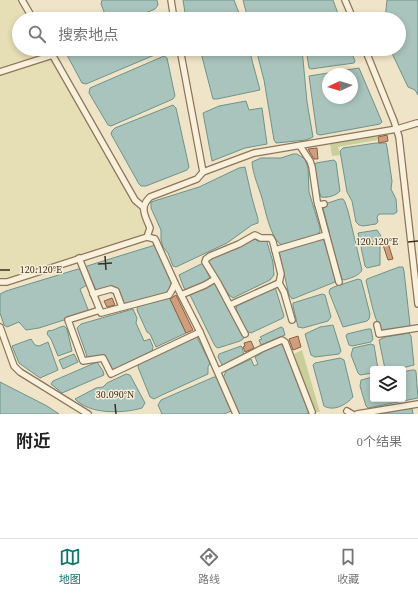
<!DOCTYPE html>
<html lang="zh">
<meta charset="utf-8">
<style>
:root{--surface:#fff;--page:#f2f2f2;--text:#222;--muted:#767676;--line:#e0e0e0;--accent:#0f766e}
body{margin:0;font-family:"Source Serif 4","Noto Sans SC",serif;background:var(--page);color:var(--text)}
.controls{position:absolute;right:12px;bottom:12px;display:grid;overflow:hidden;border-radius:4px;box-shadow:0 2px 6px #0003}
.controls button{width:36px;height:36px;display:grid;place-items:center;padding:0;border:0;border-bottom:1px solid var(--line);background:var(--surface);color:var(--text);font:20px sans-serif}
.compass{position:absolute;left:322px;top:68px;width:36px;height:36px;border-radius:50%;background:var(--surface);box-shadow:0 2px 6px #0003;rotate:266deg}
.list{margin:0;padding:0;list-style:none}
h2{display:flex;justify-content:space-between;align-items:center;height:52px;margin:0;padding:0 16px;font-size:17px}
h2 small{font-size:13px;font-weight:400;color:var(--muted)}
.icon{flex:none;width:22px;height:22px;fill:none;stroke:currentColor;stroke-width:2;stroke-linecap:round;stroke-linejoin:round}
.map{position:relative;flex:none;width:418px;height:414px;overflow:hidden}
.search{position:absolute;background:var(--surface);box-shadow:0 2px 6px #0003;left:12px;right:12px;top:12px;height:44px;display:flex;align-items:center;gap:10px;box-sizing:border-box;padding:0 14px;border-radius:22px;color:var(--muted);font-size:15px}
.sheet{height:124px;background:var(--surface)}
nav{display:flex;justify-content:space-around;align-items:center;box-sizing:border-box;height:56px;border-top:1px solid var(--line);background:var(--surface);font-size:11px;color:var(--muted)}
nav a{display:grid;justify-items:center;gap:2px}
nav .on{color:var(--accent)}
.map>svg:first-child{display:block}
</style>
<div class="map">
<svg width="418" height="414" viewBox="0 0 418 414">
<rect width="100%" height="100%" fill="#f0e4c8"/>
<g fill="#e6deb5">
<path d="M0,0H20L31,19H19V49H47L50,54L0,70Z"/>
<path d="M52,57L131,200L137,205L146,227V231L141,236L4,279H0V74Z"/>
</g>
<g fill="#c9cf9b">
<path d="M377,136V140L338,147L340,155L332,156L330,144Z"/>
<path d="M302,350L320,412H316L314,410L294,354Z"/>
</g>
<g fill="#a9c4bc" stroke="#6f938a" fill-rule="evenodd">
<path d="M102,0H157L158,5L155,9L132,19H107L101,4Z"/>
<path d="M183,0H234L239,13L238,16L231,19H186Z"/>
<path d="M243,0H333L340,19H248Z"/>
<path d="M387,0H418V95L415,90L408,87L390,49H399V19H385Z"/>
<path d="M71,49H165L164,51L86,84L82,83L67,55L66,52Z"/>
<path d="M200,49H249L260,90L217,99H213Z"/>
<path d="M257,49H302L307,102L313,137L306,140L276,143L274,140L264,80L257,53Z"/>
<path d="M306,49H350L355,61L354,63L311,69L309,68Z"/>
<path d="M164,56L167,58L175,96L173,99L111,126L108,125L89,93L90,88Z"/>
<path d="M359,68L382,122L380,124L320,135L317,134L309,76ZM328,74H352V98H328Z"/>
<path d="M246,101L249,110L262,108L267,144L245,148L212,161L203,113L219,106Z"/>
<path d="M173,105L176,108L189,167L187,170L146,186H141L139,184L111,134L112,131L115,128Z"/>
<path d="M376,143H386L387,147L392,181L391,189L396,199L397,212L394,214H379L377,217L378,222L376,224L363,226L359,225L356,222L352,201L347,192L340,151L343,148Z"/>
<path d="M293,154H297L305,159L308,168L309,192L320,228V232L316,235L282,245C271,240 265,209 262,198C258,185 253,175 252,162L261,158H281Z"/>
<path d="M334,160L336,162L340,191C336,196 327,198 321,197L317,184L314,165L316,163Z"/>
<path d="M245,167L252,198L258,219V223L252,225L227,243L176,267L173,266L168,253L163,247L161,240V230L151,208V202L199,187L239,168Z"/>
<path d="M340,199H343L345,202L348,211L362,270C359,276 351,278 344,280L342,279L331,242L329,231L323,208L325,204Z"/>
<path d="M377,230L381,236L380,248V265L367,268L365,266L358,233Z"/>
<path d="M253,238H255L257,241H266L267,242L273,262L274,275L270,280L233,298L229,295L207,260L234,249Z"/>
<path d="M322,239L324,241L336,278L335,282L295,298L292,299L289,295L279,252L281,250Z"/>
<path d="M155,245L172,285L169,293L124,304L122,303L117,290L99,292L96,290L86,268L87,266Z"/>
<path d="M201,264H203L210,278L209,281L187,290L184,288L179,275Z"/>
<path d="M399,267H403L404,271L410,325L407,327L382,330C375,325 369,291 366,281L367,279Z"/>
<path d="M78,269L81,270L87,285L80,289L89,312L39,328L26,330L19,322L7,327L4,325L0,313V294L6,291Z"/>
<path d="M358,279L361,280L362,283L370,314L369,319L367,321L343,327L329,292L330,289L334,287Z"/>
<path d="M212,283H215L244,337L243,339L240,341L218,348L216,347L214,344L190,295L193,292Z"/>
<path d="M275,287L284,316L283,318L251,333L246,331L236,309L237,306L239,304Z"/>
<path d="M322,294L325,295L331,317L328,321L303,328L298,327L293,306V303Z"/>
<path d="M170,298L186,333L156,347L150,334L147,332L137,310L138,305Z"/>
<path d="M133,309L137,318L136,323L144,341L150,339L153,347L152,351L113,370L106,357L103,355L88,359L77,328L81,324Z"/>
<path d="M333,325L341,351L339,354L315,357L311,355L305,334L320,327Z"/>
<path d="M64,326L67,329L72,351L58,356L51,339L47,334L48,331C54,331 58,327 64,326Z"/>
<path d="M281,327L283,328L285,335L261,345L259,340L262,339L260,337Z"/>
<path d="M368,329H371L373,339L371,342L352,346L349,345L346,336L347,334Z"/>
<path d="M409,333L411,336L414,365L398,369H385L379,340L385,337Z"/>
<path d="M193,337H197L210,363L208,367V374L162,395L154,399L150,397L138,367L139,363Z"/>
<path d="M31,339L35,345L39,346L48,342L58,370L40,378L19,363L12,346Z"/>
<path d="M282,342L284,344L309,410L308,414H238L223,378L226,371L251,359L254,366L258,364L255,357L262,353L264,349Z"/>
<path d="M371,344L374,345L378,369H373V373L360,375L358,373L351,355L353,348Z"/>
<path d="M241,346L242,347L244,356L226,365H222L218,357L219,354Z"/>
<path d="M74,354L78,362L63,369L59,360Z"/>
<path d="M340,358L344,360L353,397C347,404 334,412 324,406L313,365L315,363Z"/>
<path d="M97,362L103,371L104,375L62,393L51,384L53,381Z"/>
<path d="M412,370H415L416,372L418,398L368,408L366,406L360,386L361,380L373,377V399H403V372Z"/>
<path d="M126,374L130,375L145,403L142,408C121,414 89,414 75,399L96,388L103,387L107,383Z"/>
<path d="M214,377L218,378L231,411L224,414H162L158,405L161,400Z"/>
<path d="M0,382L47,406L59,414H0Z"/>
<path d="M412,408L413,414H373Z"/>
</g>
<g fill="#cf9f7d" stroke="#8d5f41">
<path d="M387,135L388,141L379,143L378,137Z"/>
<path d="M317,148L318,159H314L308,149Z"/>
<path d="M388,243L393,259L388,260L383,245Z"/>
<path d="M176,295L193,330L186,333L170,299Z"/>
<path d="M112,298L115,305L107,307L104,301Z"/>
<path d="M298,336L301,347L293,350L289,339Z"/>
<path d="M251,341L254,348L245,352L243,347L245,346L244,343Z"/>
</g>
<g fill="none" stroke-linecap="round" stroke-linejoin="round">
<g stroke="#8d765c" stroke-width="8">
<g id="minor">
<path d="M22,0L33,19"/>
<path d="M171,0L174,19"/>
<path d="M345,0L353,19"/>
<path d="M49,49L135,200L143,207"/>
<path d="M180,49L203,172"/>
<path d="M365,49L394,121L399,137L418,304"/>
<path d="M0,72L53,55"/>
<path d="M300,146L310,161L312,167L317,201L339,282"/>
<path d="M318,205L324,204"/>
<path d="M147,237L155,239L175,283L200,332L236,414"/>
<path d="M275,250L326,235"/>
<path d="M79,258L101,313L169,295L172,290L175,283"/>
<path d="M0,282H7L147,237L150,228C145,215 139,208 150,197L197,179L203,172L254,153L397,129L417,123"/>
<path d="M93,294L111,289L116,291L122,307"/>
<path d="M181,295L205,285L215,279"/>
<path d="M230,305L279,283"/>
<path d="M100,310L68,320L83,361L103,358L111,374L200,332"/>
<path d="M377,325L379,334L418,328"/>
<path d="M0,327L14,366L20,372L88,414"/>
<path d="M245,334L218,283L205,262L206,259L210,256L239,244L255,235L261,238H271L273,242L281,274L279,283L284,292L292,320"/>
<path d="M218,371L261,349L282,340L285,342L312,412"/>
<path d="M347,411L352,414"/>
<path d="M357,414L418,404"/>
</g>
</g>
<use href="#minor" stroke="#faf1dc" stroke-width="5.5"/>
</g>
<path fill="none" stroke="#3d2e20" stroke-width="1.5" d="M408,242L418,241M105,256L106,270M98,264L112,263M0,270H10M115,404L116,414"/>
<g font-size="10" text-anchor="middle" fill="#3d2e20" stroke="#f7eed8" stroke-width="3" stroke-linejoin="round" paint-order="stroke">
<text x="377" y="245">120.120°E</text>
<text x="41" y="273">120.120°E</text>
<text x="115" y="398">30.090°N</text>
</g>
</svg>
<div class="controls">
<button><svg class="icon" aria-label="layers" viewBox="0 0 24 24"><path d="M12 4l9 5-9 5-9-5zM3 14l9 5 9-5"/></svg></button>
</div>
<svg class="compass" viewBox="-18 -18 36 36"><path d="M0-13l5 13h-10z" fill="#e53935"/><path d="M0 13l5-13h-10z" fill="#767676"/></svg>
<div class="search"><svg class="icon" aria-label="search" viewBox="0 0 24 24"><circle cx="10" cy="10" r="6"/><path d="M15 15l6 6"/></svg>搜索地点</div>
</div>
<section class="sheet">
<h2>附近<small>0个结果</small></h2>
<ul class="list">
</ul>
</section>
<nav>
<a class="on"><svg class="icon" aria-label="map" viewBox="0 0 24 24"><path d="M3 6l6-2 6 2 6-2v14l-6 2-6-2-6 2zM9 4v14M15 6v14"/></svg>地图</a>
<a><svg class="icon" aria-label="directions" viewBox="0 0 24 24"><path d="M12 3l9 9-9 9-9-9zM9 14v-3h6M13 9l2 2-2 2"/></svg>路线</a>
<a><svg class="icon" aria-label="saved" viewBox="0 0 24 24"><path d="M7 4h10v16l-5-4-5 4z"/></svg>收藏</a>
</nav>
